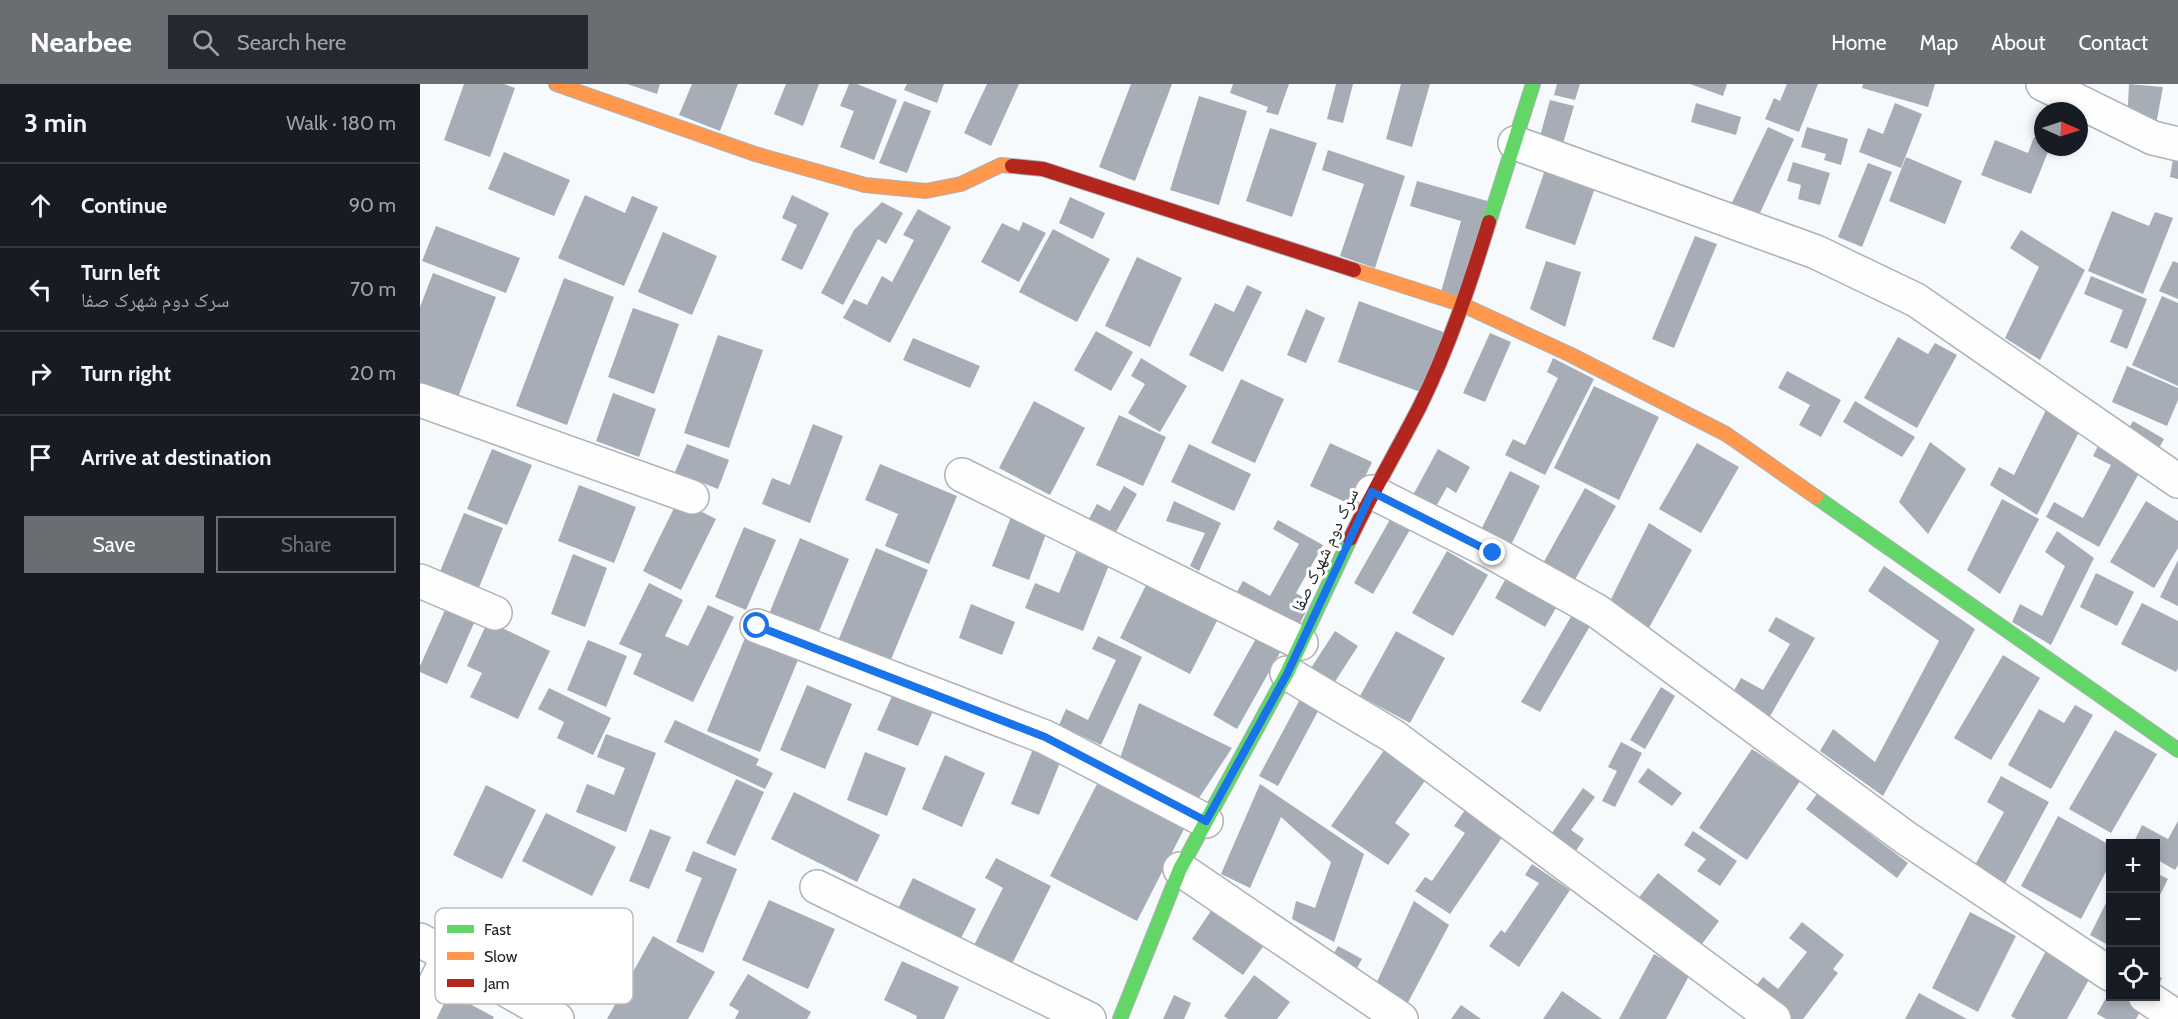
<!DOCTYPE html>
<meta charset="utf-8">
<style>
:root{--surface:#171b24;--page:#242831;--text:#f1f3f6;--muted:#9ea1a6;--line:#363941;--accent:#6a6e72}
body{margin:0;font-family:Cabin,"Noto Naskh Arabic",sans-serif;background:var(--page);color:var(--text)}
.controls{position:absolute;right:18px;bottom:18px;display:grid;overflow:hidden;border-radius:0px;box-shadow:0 3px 9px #0003}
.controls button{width:54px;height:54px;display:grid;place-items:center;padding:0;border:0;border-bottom:2px solid var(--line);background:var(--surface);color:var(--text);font:30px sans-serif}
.compass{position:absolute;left:1614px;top:18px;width:54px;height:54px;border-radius:50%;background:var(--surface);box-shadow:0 3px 9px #0003;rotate:93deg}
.stop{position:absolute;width:18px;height:18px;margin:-14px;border:4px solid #1a73e8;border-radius:50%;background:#fff}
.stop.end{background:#1a73e8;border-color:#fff;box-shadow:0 2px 6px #0008}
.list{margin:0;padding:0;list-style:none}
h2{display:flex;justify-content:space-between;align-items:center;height:78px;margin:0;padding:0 24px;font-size:26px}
h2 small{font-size:20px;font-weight:400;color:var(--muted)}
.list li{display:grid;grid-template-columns:39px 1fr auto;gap:18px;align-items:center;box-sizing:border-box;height:84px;padding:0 24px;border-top:2px solid var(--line)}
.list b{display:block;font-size:22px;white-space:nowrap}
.list p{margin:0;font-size:20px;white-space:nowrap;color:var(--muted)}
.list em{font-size:20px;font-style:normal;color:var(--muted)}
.actions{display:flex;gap:12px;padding:18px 24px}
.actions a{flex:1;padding:14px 0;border:2px solid var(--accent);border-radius:0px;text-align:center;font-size:21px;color:var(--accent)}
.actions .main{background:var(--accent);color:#fff}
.icon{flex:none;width:33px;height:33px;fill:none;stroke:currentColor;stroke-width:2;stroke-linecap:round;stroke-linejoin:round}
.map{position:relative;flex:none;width:1758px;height:935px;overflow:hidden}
header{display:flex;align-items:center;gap:36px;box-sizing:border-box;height:84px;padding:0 30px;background:var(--accent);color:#fff}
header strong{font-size:28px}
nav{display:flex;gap:33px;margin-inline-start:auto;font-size:21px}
.search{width:420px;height:54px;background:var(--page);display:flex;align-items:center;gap:15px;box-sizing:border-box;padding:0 21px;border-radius:0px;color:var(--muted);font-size:22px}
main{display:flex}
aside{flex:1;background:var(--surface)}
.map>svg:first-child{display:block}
</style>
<header>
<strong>Nearbee</strong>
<div class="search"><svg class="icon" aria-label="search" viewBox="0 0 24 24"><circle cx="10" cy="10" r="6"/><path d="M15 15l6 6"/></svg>Search here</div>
<nav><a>Home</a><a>Map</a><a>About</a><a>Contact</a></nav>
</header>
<main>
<aside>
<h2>3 min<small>Walk · 180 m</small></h2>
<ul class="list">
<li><svg class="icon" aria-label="ahead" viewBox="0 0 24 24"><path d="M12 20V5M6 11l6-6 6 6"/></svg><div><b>Continue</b></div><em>90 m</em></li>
<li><svg class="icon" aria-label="left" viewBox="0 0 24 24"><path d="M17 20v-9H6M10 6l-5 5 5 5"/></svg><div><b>Turn left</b><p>سرک دوم شهرک صفا</p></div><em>70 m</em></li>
<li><svg class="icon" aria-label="right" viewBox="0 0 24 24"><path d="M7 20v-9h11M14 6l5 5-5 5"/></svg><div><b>Turn right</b></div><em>20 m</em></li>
<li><svg class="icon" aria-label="arrive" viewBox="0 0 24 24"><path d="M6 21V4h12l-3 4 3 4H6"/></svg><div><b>Arrive at destination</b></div></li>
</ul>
<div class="actions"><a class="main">Save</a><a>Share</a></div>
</aside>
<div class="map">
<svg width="1758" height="935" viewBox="0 0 1758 935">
<rect width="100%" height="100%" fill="#f7fafd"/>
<g fill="#a6adb6">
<path d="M44,0H84L95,4L70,73L24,56Z"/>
<path d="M207,0H240L237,10Z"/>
<path d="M272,0H318L300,47L259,31Z"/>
<path d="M366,0H399L383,42L354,30Z"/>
<path d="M429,0H437L477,16L454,76L420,63L434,27L420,22Z"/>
<path d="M487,0H524L517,19L484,6Z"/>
<path d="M567,0H599L571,62L544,49Z"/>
<path d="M711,0H752L715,97L679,83Z"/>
<path d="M813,0H869L858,31L846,28L848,23L810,9Z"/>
<path d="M916,0H933L923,39L907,35Z"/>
<path d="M981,0H1010L992,63L966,55Z"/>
<path d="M1137,0H1160L1155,16L1134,11Z"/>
<path d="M1270,0H1307L1303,12Z"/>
<path d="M1367,0H1398L1379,48L1345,35L1354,14L1360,17Z"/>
<path d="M1443,0H1515L1508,23L1442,4Z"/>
<path d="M1709,0L1743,3L1735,46L1707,39Z"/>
<path d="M779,12L827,27L799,121L750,106Z"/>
<path d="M1130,16L1154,22L1140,70L1117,63Z"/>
<path d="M484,17L511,27L487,89L459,79Z"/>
<path d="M1276,19L1321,33L1316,51L1271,38Z"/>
<path d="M1475,19L1502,30L1481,84L1439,68L1448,44L1463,50Z"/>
<path d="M1348,43L1374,55L1334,142L1307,129Z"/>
<path d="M1387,43L1428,55L1421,81L1404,76L1406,70L1381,63Z"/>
<path d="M850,44L897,59L872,133L826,117Z"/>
<path d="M1614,53L1623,57V63H1630L1611,110L1561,91L1575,56L1608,69Z"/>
<path d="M908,66L985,92L955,184L920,172L944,100L902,86Z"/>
<path d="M84,68L150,96L134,132L68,105Z"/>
<path d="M1486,73L1542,97L1525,140L1469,117Z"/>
<path d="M1753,75L1758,76V95L1750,93Z"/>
<path d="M1373,78L1410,89L1400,121L1378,115L1381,101L1367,97Z"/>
<path d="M1448,79L1472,88L1442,163L1418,153Z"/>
<path d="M1126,83L1176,101L1155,161L1105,144Z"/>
<path d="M997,97L1071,118L1043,215L1021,208L1041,137L990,122Z"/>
<path d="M165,111L205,129L212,112L238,123L204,202L138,174Z"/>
<path d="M372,111L409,129L382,186L361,176L377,141L362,134Z"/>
<path d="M650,113L685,129L673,155L639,139Z"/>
<path d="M462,118L483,129L466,160L458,155L423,221L401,209L434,146Z"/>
<path d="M498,125L531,143L470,259L423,234L434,215L447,221L462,192L472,198L494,156L483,151Z"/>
<path d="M1692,127L1729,142L1735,128L1753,134L1723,210L1668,187Z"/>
<path d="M603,138L626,149L599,198L561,178L582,139L599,147Z"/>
<path d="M16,142L100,174L86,209L2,177Z"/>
<path d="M633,145L690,175L657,238L599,208Z"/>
<path d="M1601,146L1665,186L1620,276L1585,254L1619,183L1590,164Z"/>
<path d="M243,148L297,172L272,231L218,208Z"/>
<path d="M1275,152L1297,160L1254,264L1232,255Z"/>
<path d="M717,173L762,194L730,263L685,242Z"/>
<path d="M1126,177L1161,188L1145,243L1110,225Z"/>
<path d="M1753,177L1758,179V215L1739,207Z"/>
<path d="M13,189L76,213L37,316L0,302V223Z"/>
<path d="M1671,192L1727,215L1707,265L1690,258L1703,226L1664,210Z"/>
<path d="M144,194L194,213L147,341L96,322Z"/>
<path d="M827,201L842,208L803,288L769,271L795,219L814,228Z"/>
<path d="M1742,212L1758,219V302L1712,281Z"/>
<path d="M939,217L1026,249L1003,309L918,278Z"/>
<path d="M213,224L259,240L234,310L188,293Z"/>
<path d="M886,225L905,234L886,279L867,271Z"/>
<path d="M676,247L713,268L691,307L654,286Z"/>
<path d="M1070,249L1091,258L1065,318L1043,309Z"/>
<path d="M298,251L343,266L309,364L264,349Z"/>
<path d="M1478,253L1508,270L1515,259L1537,271L1497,344L1444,314Z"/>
<path d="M493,254L560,282L550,304L483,276Z"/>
<path d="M721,274L767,302L740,348L708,329L725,300L711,292Z"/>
<path d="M1133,274L1174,295L1125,391L1085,371L1093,355L1105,361L1138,294L1127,288Z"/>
<path d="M1707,282L1758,304V316L1747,342L1692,318Z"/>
<path d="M1367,287L1421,316L1401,353L1379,341L1390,321L1358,304Z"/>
<path d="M821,295L864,315L835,379L791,359Z"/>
<path d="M1174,302L1239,333L1199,416L1134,384Z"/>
<path d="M193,309L236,325L219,373L176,357Z"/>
<path d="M614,317L665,344L630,411L579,384Z"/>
<path d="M1435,317L1495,353L1482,373L1423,338Z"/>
<path d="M1626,326L1661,344L1617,431L1570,401L1579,383L1594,391Z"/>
<path d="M699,331L746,353L723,402L676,381Z"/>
<path d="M1713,337L1744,355L1738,366L1707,348Z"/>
<path d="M393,340L423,352L390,439L342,420L352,394L370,401Z"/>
<path d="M1682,354L1725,378L1679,463L1626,433L1634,418L1663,434L1691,381L1673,372Z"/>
<path d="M1510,358L1546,385L1508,450L1479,418Z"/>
<path d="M910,359L952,378L932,421L890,402Z"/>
<path d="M1277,359L1319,383L1281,449L1239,425Z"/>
<path d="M267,360L309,376L298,405L255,388Z"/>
<path d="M769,360L831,390L814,427L751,398Z"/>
<path d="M72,365L112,381L87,441L47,425Z"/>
<path d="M1018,365L1050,383L1036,409L1027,403L1014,426L992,413Z"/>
<path d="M460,380L537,412L509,480L465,462L478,430L445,416Z"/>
<path d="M1090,387L1120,402L1088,467L1058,452Z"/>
<path d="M159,401L216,423L194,479L138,457Z"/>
<path d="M704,402L717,410L691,457L665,442L677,420L690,427Z"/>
<path d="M1165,404L1196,422L1152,501L1121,483Z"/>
<path d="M1582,415L1619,435L1580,510L1547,486Z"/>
<path d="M258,416L296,435L261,506L223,487Z"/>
<path d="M754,417L801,439L779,487L770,482L785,449L746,437Z"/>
<path d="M1726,417L1758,437V464L1734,504L1690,478Z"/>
<path d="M44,429L83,444L58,506L19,490Z"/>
<path d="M972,432L991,444L953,510L934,499Z"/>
<path d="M591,433L627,447L609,496L572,482Z"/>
<path d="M858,436L903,461L876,509L891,518L876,547L814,513L823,497L850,512L879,460L853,445Z"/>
<path d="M1229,439L1272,466L1226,549L1188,521Z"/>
<path d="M324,443L356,456L326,526L295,513Z"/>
<path d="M1637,447L1674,474L1631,561L1592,538L1600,520L1622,532L1645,482L1625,468Z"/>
<path d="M380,454L429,475L398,550L349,530Z"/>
<path d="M456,464L508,486L470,578L418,557Z"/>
<path d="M1027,467L1068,491L1033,552L992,529Z"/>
<path d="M656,468L689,481L663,547L605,524L615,499L639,509Z"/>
<path d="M153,470L187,484L165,543L131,530Z"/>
<path d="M1758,476V522L1740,513Z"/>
<path d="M1464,482L1555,545L1463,712L1400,667L1413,645L1455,678L1519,557L1448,507Z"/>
<path d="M1090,487L1140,517L1125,543L1075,514Z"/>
<path d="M1676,489L1714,508L1697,542L1660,523Z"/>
<path d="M729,495L800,531L770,590L700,554Z"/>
<path d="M229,499L263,516L245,552L268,562L288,521L314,533L273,618L213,590L222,570L199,560Z"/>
<path d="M1722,519L1758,537V584L1756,588L1701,560Z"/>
<path d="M551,520L595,538L582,571L539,554Z"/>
<path d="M26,524L55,537L27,600L0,588V582Z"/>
<path d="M1152,531L1170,542L1120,628L1101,618Z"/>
<path d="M1356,533L1395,554L1349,634L1311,612L1321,594L1343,606L1370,560L1348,547Z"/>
<path d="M68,537L130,567L98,635L50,613L62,589L47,582Z"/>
<path d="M915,547L938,562L914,599L891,584Z"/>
<path d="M976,547L1025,574L990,639L940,612Z"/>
<path d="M838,551L862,565L817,645L793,631Z"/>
<path d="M678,552L722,573L681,661L639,641L646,625L668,636L696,576L672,565Z"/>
<path d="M325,554L378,576L340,668L287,647Z"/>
<path d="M168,556L207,572L186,623L147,606Z"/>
<path d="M1583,571L1620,594L1571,676L1534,654Z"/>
<path d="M387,601L432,620L405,685L360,666Z"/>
<path d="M1241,603L1255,612L1225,665L1210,656Z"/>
<path d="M129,604L191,634L173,671L137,654L144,638L118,625Z"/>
<path d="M885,606L904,616L858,702L839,692Z"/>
<path d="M473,610L513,627L498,662L457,646Z"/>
<path d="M719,619L812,664L777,717L699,677Z"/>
<path d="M1655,621L1673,631L1631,705L1588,681L1619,625L1644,639Z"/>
<path d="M255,636L339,675L336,681L353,689L345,705L244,658Z"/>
<path d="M1695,646L1737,670L1691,749L1649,725Z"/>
<path d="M186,650L236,669L206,748L156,728L167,700L194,711L205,684L177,673Z"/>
<path d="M1201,658L1222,669L1195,723L1182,717L1197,687L1188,683Z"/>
<path d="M967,662L1009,691L975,739L990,750L968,781L911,742Z"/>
<path d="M613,665L641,676L619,731L591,720Z"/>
<path d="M1332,665L1380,697L1327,776L1279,744Z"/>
<path d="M445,668L486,684L467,732L427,716Z"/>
<path d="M525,671L565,689L542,743L502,725Z"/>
<path d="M1228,684L1262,709L1252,722L1218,698Z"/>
<path d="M1581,692L1629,718L1581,807L1550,790L1584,728L1567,718Z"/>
<path d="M316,695L344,708L315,772L286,759Z"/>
<path d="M677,700L764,745L717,837L630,792Z"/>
<path d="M840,700L944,770L914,858L872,835L876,817L895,824L911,778L861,733L830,804L801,790Z"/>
<path d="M66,701L116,726L82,795L33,771Z"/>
<path d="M1163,704L1175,713L1151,746L1164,755L1155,768L1127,756Z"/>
<path d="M374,708L460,751L437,798L351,755Z"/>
<path d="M1397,710L1488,779L1477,794L1386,725Z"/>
<path d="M1045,726L1083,752L1030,830L995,807L1005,793L1012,797L1045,749L1034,742Z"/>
<path d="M126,729L196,763L172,812L102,777Z"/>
<path d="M1638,732L1690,761V780L1661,835L1601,802Z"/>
<path d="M1758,737V781L1755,786L1736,775V760H1713L1722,741L1748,755Z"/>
<path d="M230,745L251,753L229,805L209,797Z"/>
<path d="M1273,747L1317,777L1300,802L1277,787L1286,775L1264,761Z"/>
<path d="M273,767L317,785L283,869L256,858L282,794L265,787Z"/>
<path d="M576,774L631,802L590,884L552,865L583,804L565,794Z"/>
<path d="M1112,780L1150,806L1099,883L1069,862L1081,846L1085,849L1119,799L1105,791Z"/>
<path d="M1238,789L1299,837L1279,864L1217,816Z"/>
<path d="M1736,789L1748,795L1736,819Z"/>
<path d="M493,794L556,825L536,864L474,833Z"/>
<path d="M1690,811V862L1670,851Z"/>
<path d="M349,816L415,845L388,905L322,876Z"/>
<path d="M994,817L1029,841L985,924L956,900Z"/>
<path d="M797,818L849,854L823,891L772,855Z"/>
<path d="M1550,828L1596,852L1558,928L1512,904Z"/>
<path d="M1382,838L1424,871L1413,885L1418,889L1383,935H1362L1330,910L1343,893L1358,905L1387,868L1369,854Z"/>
<path d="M233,852L295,888L268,935H187Z"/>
<path d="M918,862L942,875L936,886L912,873Z"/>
<path d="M1626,867L1671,892L1647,935H1596L1591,932Z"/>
<path d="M1234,870L1270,890L1246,935H1199Z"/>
<path d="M482,877L539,903L524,935H496L497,932L464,916Z"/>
<path d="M328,890L391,928L387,935H315L319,927L309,921Z"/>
<path d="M834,891L870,918L857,935H808L804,932Z"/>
<path d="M1736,891L1742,894L1737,905H1736Z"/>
<path d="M24,906L74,933L73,935H8Z"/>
<path d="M1142,907L1182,935H1123Z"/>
<path d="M1690,907V912H1704L1723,923L1716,935H1686L1677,930Z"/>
<path d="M1499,909L1547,935H1485Z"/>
<path d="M754,911L771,919L764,935H743Z"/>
<path d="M1041,921L1061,935H1031Z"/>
</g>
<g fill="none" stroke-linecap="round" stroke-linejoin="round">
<g stroke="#aeb1b6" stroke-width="36">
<g id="street">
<path d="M1623,0L1733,54L1758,60"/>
<path d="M1095,59L1396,168L1496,216L1758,397"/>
<path d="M0,316L272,413"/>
<path d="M542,391L881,559"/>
<path d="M952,408L1073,469L1177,527L1486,754L1690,890"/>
<path d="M0,497L75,529"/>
<path d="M337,542L625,653L786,737"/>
<path d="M867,589L973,652L1354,935"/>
<path d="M760,785L981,935"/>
<path d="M397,803L669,935"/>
<path d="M0,856L137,935"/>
<path d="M1725,912L1758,934"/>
<path d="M0,931L28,873"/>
</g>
</g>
<g stroke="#aeb1b6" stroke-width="16">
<g id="fast">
<path d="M1069,138L1113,0"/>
<path d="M1396,413L1758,666"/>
<path d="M700,935L760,785L867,589L930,455"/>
</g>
</g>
<g stroke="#aeb1b6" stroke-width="16">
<g id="slow">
<path d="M136,0L335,70L445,101L506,107L541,100L581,81L592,82"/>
<path d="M934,186L1043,221L1149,270L1306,350L1396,413"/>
</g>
</g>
<g stroke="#aeb1b6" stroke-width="16">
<g id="jam">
<path d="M592,82L623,85L934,186"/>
<path d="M930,455C951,410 977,367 1000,322C1029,263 1050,200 1069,138"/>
</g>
</g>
<use href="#street" stroke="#fefeff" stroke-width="33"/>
<use href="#fast" stroke="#63d668" stroke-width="14"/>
<use href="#slow" stroke="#ff974d" stroke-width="14"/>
<use href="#jam" stroke="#b3261e" stroke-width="14"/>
</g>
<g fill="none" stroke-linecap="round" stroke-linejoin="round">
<path stroke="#1a73e8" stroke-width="8" d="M337,542L625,653L786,737L867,590L952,408L1073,469"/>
</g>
<g text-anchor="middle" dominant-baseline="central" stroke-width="6" stroke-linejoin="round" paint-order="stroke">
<g font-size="18" fill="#1e2227" stroke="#fff">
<text transform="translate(905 466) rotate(-65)">سرک دوم شهرک صفا</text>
</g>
</g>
<rect x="15" y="824" width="198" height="96" rx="9" fill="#fff" stroke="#bcbdbe" stroke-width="1.5"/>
<rect x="27" y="841" width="27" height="8" fill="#63d668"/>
<rect x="27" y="868" width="27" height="8" fill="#ff974d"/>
<rect x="27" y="895" width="27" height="8" fill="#b3261e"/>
<g font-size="16" fill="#1e2227">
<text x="64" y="851">Fast</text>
<text x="64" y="878">Slow</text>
<text x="64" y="905">Jam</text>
</g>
</svg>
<div class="controls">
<button>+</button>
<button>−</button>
<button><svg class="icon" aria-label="locate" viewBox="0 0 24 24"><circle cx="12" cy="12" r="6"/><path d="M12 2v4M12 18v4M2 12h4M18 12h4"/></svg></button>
</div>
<svg class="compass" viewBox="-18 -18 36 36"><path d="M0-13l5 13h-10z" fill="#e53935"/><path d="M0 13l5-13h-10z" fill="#9ea1a6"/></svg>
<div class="stop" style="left:337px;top:542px"></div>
<div class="stop end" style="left:1073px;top:469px"></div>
</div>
</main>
